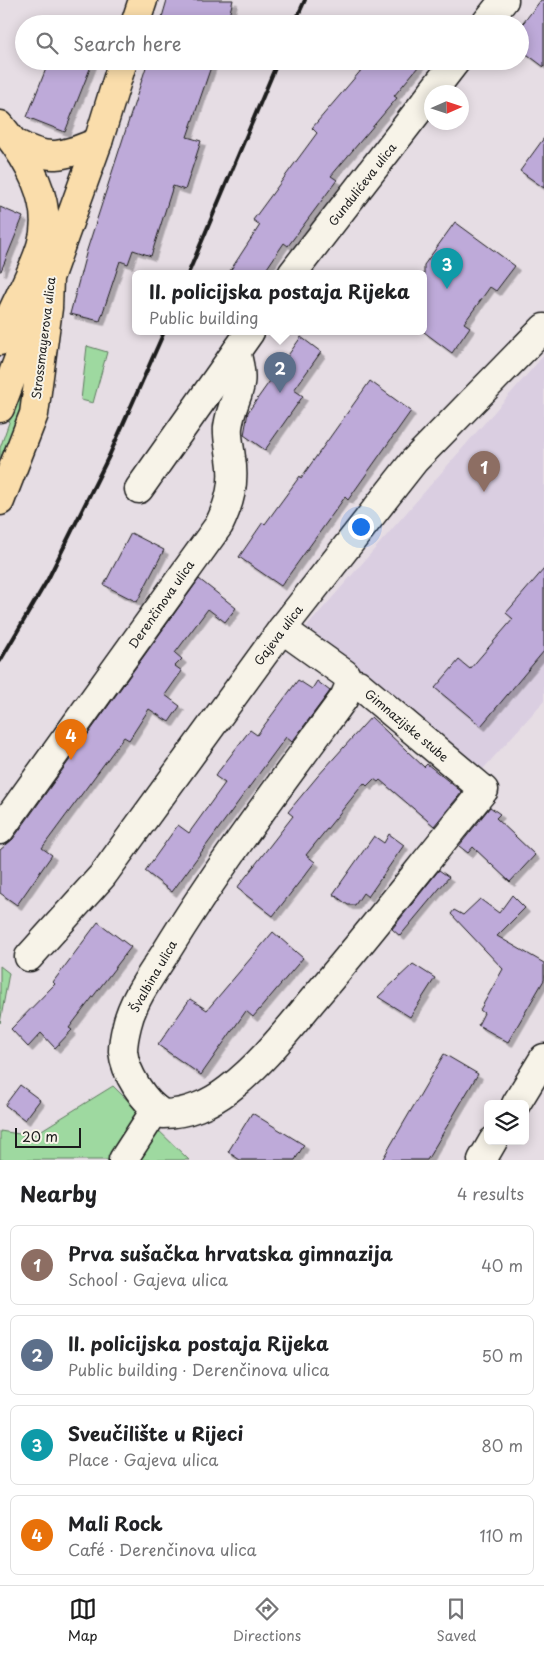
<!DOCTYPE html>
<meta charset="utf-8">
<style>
:root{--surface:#fff;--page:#f2f2f2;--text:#202124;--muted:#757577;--line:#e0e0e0;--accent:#1c1c1c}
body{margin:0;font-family:"Playpen Sans",sans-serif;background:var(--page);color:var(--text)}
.controls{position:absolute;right:15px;bottom:15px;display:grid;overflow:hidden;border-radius:8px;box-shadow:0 2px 12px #0003}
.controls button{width:45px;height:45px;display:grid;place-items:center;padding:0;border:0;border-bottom:1px solid var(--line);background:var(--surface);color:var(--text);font:25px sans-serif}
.compass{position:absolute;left:424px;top:85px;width:45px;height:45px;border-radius:50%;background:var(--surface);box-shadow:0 2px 12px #0003;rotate:87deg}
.scale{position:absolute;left:15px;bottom:12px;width:66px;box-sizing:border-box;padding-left:5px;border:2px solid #1c1c1c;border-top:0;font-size:14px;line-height:18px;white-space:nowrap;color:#1c1c1c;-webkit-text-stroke:4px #f7f3e8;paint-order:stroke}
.you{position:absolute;left:360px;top:526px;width:18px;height:18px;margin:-12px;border:4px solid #fff;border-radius:50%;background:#1a73e8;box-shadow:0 0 0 8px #1a73e833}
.badge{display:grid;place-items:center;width:32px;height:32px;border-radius:50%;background:var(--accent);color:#fff;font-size:16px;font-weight:700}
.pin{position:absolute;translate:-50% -41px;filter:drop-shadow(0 1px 2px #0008)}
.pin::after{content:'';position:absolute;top:26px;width:18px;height:15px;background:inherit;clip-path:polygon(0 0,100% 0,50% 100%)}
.popup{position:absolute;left:132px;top:270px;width:295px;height:65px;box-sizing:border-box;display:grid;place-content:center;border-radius:8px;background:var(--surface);filter:drop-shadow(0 1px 4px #0005);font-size:16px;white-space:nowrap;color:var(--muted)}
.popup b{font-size:19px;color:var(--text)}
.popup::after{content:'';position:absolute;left:50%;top:100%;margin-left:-10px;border:10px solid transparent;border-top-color:var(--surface)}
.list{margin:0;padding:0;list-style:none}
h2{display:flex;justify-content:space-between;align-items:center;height:65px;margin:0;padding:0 20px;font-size:21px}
h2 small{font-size:16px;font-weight:400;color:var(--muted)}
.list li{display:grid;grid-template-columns:32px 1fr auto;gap:15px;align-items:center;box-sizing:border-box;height:80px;margin:0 10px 10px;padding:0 10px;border:1px solid var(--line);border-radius:8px}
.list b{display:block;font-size:19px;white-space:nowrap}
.list p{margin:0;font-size:16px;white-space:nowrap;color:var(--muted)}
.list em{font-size:16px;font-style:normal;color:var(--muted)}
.icon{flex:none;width:28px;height:28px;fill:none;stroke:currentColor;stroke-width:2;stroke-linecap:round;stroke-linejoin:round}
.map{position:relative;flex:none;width:544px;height:1160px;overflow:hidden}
.search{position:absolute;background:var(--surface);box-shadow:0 2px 12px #0003;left:15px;right:15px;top:15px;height:55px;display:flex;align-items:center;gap:12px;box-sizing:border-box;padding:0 18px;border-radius:28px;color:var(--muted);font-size:19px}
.sheet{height:425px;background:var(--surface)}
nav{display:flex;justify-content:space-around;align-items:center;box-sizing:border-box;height:70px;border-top:1px solid var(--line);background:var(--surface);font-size:14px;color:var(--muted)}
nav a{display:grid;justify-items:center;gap:2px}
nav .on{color:var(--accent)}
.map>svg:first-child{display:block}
</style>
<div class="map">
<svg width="544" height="1160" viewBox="0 0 544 1160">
<defs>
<filter id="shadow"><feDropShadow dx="4.5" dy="4.5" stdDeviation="0" flood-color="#0004"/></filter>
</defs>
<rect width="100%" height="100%" fill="#e6dde4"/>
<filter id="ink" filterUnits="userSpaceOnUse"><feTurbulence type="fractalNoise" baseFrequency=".02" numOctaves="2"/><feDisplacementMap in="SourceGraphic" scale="10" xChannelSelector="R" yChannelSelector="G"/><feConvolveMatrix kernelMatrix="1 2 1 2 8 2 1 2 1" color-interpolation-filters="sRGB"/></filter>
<g filter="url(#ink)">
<path fill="#dacee1" d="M544,355V701L483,769L304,630Z"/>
<g fill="#9ed9a0" stroke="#5d7a5e">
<path d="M87,346L107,352L93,403L81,400Z"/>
<path d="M24,393V405L0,459V448L17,400L20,394Z"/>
<path d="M0,966L9,973L0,1023Z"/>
<path d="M113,1086L189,1160H0V1131L32,1136Z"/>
</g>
<g fill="#beaad9" stroke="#1c1c1c" filter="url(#shadow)">
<path d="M167,0H233L227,24H160Z"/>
<path d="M541,0H544V67L520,49V27Z"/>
<path d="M49,61H93L65,132L27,117Z"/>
<path d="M148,61H213L187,137L201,141L185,190L173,186L151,256L133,250L128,264L120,261L100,321L70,314L87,250Z"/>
<path d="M369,61H423L394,96L397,98L331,176L337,180L288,246L284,243L263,274H228L260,225L253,220L317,133L312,128Z"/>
<path d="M544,138V188L520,171Z"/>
<path d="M0,207L23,217L1,271H0Z"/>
<path d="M455,222L515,266L496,291L490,287L475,308L464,323L470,327L452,353L424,332V265Z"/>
<path d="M301,337L321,352L294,390L303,396L265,450L244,435L248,412Z"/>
<path d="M370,381L411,411L348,500L345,497L281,586L239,557L263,522L265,524L300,476L301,478Z"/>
<path d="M131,533L164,550L137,602L104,585Z"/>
<path d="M544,569V651L481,726L435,688L459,660L470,669L513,619L506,613Z"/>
<path d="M199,579L236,608L225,622L208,609L175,653L182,659L175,666L182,671L165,695L180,706L169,722L149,709L129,740L124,737L42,848L52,855L17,905L0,893V850L13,839Z"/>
<path d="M298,680L312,689L317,681L330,691L292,742L286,737L172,892L145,871L178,825L189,833L225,783L215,776L250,730L257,735Z"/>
<path d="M371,717L424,767L427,764L462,792L434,826L380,780L378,782L374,779L367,786L364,783L306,855L315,862L273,916L237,888L293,816L288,812L317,777Z"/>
<path d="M490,807L500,814L496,818L535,855L510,882L473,847L468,853L459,846Z"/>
<path d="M389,834L404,845L368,897L363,893L355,905H348L333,894L374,836L384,843Z"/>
<path d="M439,870L449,877L400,936L392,929Z"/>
<path d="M512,895L525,908L497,936L544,963V980L508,1042L478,1025L484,1013L480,1010L503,969L451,914L454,910L463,915L480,899L499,913Z"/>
<path d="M98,922L131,947L69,1028L72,1030L55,1048L41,1033L28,1047L11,1029L55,984L53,982Z"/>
<path d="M273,932L303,958L253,1017L246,1011L201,1075L158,1045L190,999L207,1010Z"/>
<path d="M413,964L435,978L410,1017L378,997Z"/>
<path d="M444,1054L478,1074L433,1150L427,1160H382Z"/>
<path d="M20,1085L40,1100L25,1120L5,1105Z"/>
<path d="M252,1113L304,1145L295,1160H240L228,1152Z"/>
</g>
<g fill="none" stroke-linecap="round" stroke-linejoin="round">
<g stroke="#1c1c1c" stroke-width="31">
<g id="minor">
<path d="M485,24L504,0"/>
<path d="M432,92L456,61"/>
<path d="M292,274L432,93"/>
<path d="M139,489L250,332"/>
<path d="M282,629L345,674L350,684H358L484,790C428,858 374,928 317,995C289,1028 263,1063 229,1089C210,1104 186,1114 163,1114C144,1103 125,1073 123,1051C123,1043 125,1033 127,1025C133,999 152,974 166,952C220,864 283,781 344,698L350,684"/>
<path d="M0,830L219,525C230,502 235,483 231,458C230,448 227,436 228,427C233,393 248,391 236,352"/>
<path d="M29,957L103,875L282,629L414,461L544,328"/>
<path d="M516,1104L544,1058"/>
<path d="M123,1160L156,1109"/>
<path d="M482,1160L493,1141"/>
</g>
</g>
<g stroke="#1c1c1c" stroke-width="31">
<g id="major">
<path d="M135,24L143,0"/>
<path d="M0,125C27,157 55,203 41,246C31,279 11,309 0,341"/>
<path d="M15,143C50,162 63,156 98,142"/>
<path d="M0,408L37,310"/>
<path d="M0,501L34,414L48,308L49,278L98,142L123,61"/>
</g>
</g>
<use href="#minor" stroke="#f7f3e8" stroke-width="28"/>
<use href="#major" stroke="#faddab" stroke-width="28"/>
<g stroke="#1c1c1c" stroke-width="4">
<path d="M294,24L305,0"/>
<path d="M188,274L278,61"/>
<path d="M0,661L48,579L109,456L164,332"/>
</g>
</g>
</g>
<g text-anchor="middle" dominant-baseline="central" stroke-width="4" stroke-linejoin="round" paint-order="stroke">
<g font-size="12" fill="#1c1c1c" stroke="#f7f3e8">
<text transform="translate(362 184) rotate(-52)">Gundulićeva ulica</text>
<text transform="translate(43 338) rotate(-83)">Strossmayerova ulica</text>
<text transform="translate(161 604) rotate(-55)">Derenčinova ulica</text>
<text transform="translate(278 635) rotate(-53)">Gajeva ulica</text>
<text transform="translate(407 725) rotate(40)">Gimnazijske stube</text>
<text transform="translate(153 976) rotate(-60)">Švalbina ulica</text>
</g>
</g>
</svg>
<div class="controls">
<button><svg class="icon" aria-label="layers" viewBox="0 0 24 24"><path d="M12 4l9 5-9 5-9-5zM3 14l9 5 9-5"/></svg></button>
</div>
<svg class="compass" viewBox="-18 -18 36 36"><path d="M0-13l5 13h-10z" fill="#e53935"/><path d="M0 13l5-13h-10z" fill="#757577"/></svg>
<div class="scale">20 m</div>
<div class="you"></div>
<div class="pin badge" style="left:484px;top:492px;background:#8d6e63">1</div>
<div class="pin badge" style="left:280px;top:393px;background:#5c6f8a">2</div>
<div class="popup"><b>II. policijska postaja Rijeka</b>Public building</div>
<div class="pin badge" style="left:447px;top:289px;background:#0f9aa8">3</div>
<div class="pin badge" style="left:71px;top:760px;background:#e8710a">4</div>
<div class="search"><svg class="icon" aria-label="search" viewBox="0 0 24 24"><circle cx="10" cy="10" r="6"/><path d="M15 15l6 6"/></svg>Search here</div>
</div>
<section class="sheet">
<h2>Nearby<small>4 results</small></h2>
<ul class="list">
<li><span class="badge" style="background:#8d6e63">1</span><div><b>Prva sušačka hrvatska gimnazija</b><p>School · Gajeva ulica</p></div><em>40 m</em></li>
<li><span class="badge" style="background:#5c6f8a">2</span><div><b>II. policijska postaja Rijeka</b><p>Public building · Derenčinova ulica</p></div><em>50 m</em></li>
<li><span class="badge" style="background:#0f9aa8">3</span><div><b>Sveučilište u Rijeci</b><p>Place · Gajeva ulica</p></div><em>80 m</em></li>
<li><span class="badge" style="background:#e8710a">4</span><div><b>Mali Rock</b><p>Café · Derenčinova ulica</p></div><em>110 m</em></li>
</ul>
</section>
<nav>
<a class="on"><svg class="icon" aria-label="map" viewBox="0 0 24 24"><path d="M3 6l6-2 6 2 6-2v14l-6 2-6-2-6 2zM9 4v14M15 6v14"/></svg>Map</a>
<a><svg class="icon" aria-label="directions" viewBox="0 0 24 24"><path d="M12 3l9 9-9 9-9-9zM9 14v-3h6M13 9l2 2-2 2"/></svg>Directions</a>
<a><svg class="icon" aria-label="saved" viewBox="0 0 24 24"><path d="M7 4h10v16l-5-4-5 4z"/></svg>Saved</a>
</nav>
